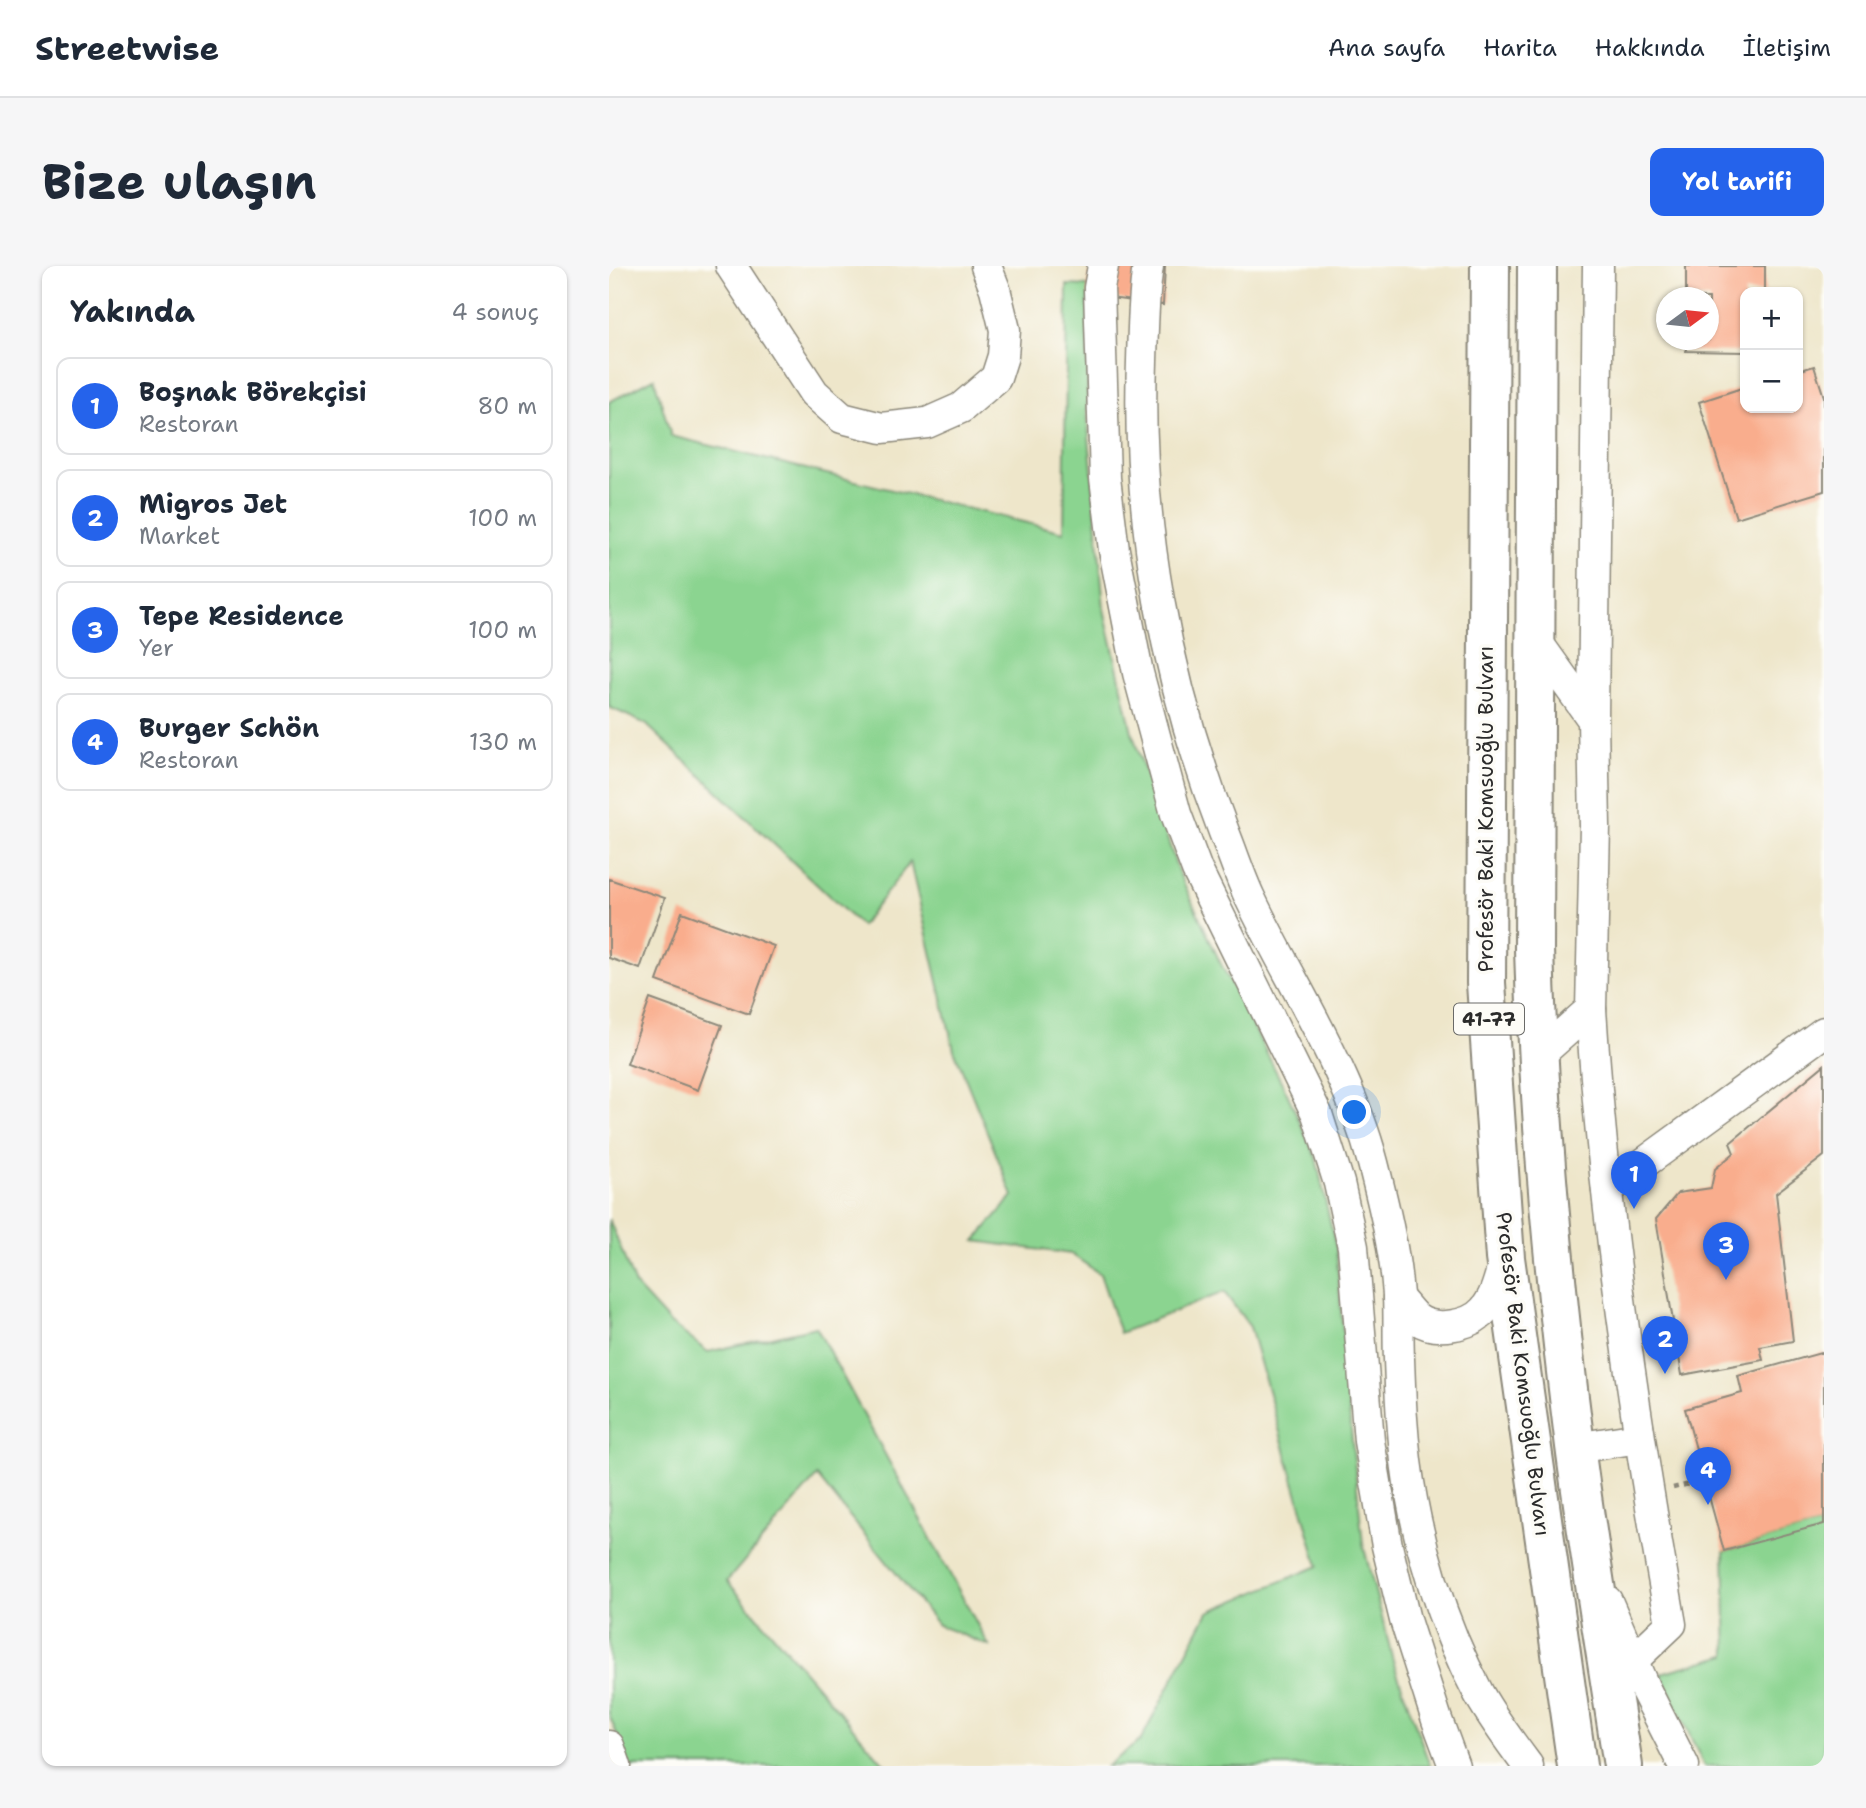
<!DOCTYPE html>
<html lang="tr">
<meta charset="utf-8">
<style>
:root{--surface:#fff;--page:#f6f6f7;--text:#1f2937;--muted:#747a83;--line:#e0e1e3;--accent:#2563eb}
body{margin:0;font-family:"Shantell Sans",sans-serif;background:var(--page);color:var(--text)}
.controls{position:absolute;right:21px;top:21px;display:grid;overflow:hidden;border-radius:14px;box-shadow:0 2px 5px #0004}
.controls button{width:63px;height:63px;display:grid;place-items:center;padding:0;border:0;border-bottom:2px solid var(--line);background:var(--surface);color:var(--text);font:35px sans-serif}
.compass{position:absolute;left:1047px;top:21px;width:63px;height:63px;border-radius:50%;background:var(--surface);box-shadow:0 2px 5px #0004;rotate:75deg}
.you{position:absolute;left:746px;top:847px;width:24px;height:24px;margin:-18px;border:5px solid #fff;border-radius:50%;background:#1a73e8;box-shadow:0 0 0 10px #1a73e833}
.badge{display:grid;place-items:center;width:46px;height:46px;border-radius:50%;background:var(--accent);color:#fff;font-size:23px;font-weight:700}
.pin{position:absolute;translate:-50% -58px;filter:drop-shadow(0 2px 4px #0008)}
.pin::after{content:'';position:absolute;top:37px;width:24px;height:21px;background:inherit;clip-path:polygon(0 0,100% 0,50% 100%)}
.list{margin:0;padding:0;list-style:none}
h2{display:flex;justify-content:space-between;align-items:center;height:91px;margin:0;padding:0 28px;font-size:30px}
h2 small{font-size:23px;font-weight:400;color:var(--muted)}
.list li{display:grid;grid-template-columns:46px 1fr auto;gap:21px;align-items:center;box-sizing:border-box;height:98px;margin:0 14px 14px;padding:0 14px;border:2px solid var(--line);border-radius:14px}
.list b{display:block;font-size:26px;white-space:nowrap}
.list p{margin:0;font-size:23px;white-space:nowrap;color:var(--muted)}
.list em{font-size:23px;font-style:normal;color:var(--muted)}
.map{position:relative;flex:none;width:1215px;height:1500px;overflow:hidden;border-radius:14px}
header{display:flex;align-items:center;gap:42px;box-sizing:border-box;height:98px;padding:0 35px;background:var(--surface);border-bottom:2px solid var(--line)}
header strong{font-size:33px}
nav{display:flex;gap:38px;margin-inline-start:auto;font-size:24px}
.intro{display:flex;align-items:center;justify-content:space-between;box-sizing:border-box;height:168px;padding:0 42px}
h1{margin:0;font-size:49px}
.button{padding:18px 32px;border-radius:14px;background:var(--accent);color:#fff;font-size:24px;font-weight:700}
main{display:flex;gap:42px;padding:0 42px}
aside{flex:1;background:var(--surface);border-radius:14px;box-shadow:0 2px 5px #0004}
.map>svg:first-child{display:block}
</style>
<header>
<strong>Streetwise</strong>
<nav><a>Ana sayfa</a><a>Harita</a><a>Hakkında</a><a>İletişim</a></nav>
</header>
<div class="intro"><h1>Bize ulaşın</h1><a class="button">Yol tarifi</a></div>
<main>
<aside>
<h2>Yakında<small>4 sonuç</small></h2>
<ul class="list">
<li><span class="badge">1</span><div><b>Boşnak Börekçisi</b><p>Restoran</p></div><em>80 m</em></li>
<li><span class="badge">2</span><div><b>Migros Jet</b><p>Market</p></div><em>100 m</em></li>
<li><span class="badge">3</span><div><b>Tepe Residence</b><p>Yer</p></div><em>100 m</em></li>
<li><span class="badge">4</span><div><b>Burger Schön</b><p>Restoran</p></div><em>130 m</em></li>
</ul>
</aside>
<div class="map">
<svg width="1215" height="1500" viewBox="0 0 1215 1500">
<rect width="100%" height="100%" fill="#fdfcf7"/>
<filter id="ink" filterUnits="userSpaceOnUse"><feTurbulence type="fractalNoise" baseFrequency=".0143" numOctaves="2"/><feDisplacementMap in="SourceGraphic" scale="14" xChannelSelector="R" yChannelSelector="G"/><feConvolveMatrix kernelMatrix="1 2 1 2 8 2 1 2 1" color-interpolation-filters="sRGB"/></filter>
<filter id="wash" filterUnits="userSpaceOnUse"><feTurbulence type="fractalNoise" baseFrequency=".00686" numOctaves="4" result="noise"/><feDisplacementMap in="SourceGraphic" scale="28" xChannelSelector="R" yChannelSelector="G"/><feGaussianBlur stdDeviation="1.57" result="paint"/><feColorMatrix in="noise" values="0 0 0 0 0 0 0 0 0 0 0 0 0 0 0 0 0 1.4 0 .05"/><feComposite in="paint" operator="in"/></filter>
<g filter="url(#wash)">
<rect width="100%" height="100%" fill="#eee6ca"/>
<g fill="#8bd490" stroke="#5b805e" stroke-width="2">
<path d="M458,19L479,20L478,146L495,343L523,466L569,605L611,696L677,825L707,892L727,982L741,1155L754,1278L785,1398L821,1500H498L532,1474L599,1346L709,1300L641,1061L615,1026L511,1067L491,1008L462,988L366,975L404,930L345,784L301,596L252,660L37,458L0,441V136L45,112L62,170L455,266Z"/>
<path d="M0,953L26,1019L60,1056L99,1086L207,1061L380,1380L329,1359L208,1210L118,1315L277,1500H20L0,1448Z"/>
<path d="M1215,1258V1500H1095L1052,1407L1118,1389L1115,1285Z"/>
</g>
<g id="blocks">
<g fill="#f9ad8d">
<path d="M481,0H556L554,39L478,29Z"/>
<path d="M1077,0H1156V26H1136V86L1077,85V74H1100V32H1077Z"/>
<path d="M1205,100L1215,131V225L1127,252L1090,136L1136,121V142H1189V105Z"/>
<path d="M0,613L56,632L31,703L0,692Z"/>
<path d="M73,646L165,680L140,748L48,715Z"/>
<path d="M41,733L113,759L89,824L18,798Z"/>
<path d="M1215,799V890L1167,927L1184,1075L1151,1081L1154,1094L1073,1109L1047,953L1069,927L1102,922L1106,903L1125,887L1121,877Z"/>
<path d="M1215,1086V1258L1115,1285L1076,1143L1133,1127L1129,1110Z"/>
</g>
</g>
</g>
<g filter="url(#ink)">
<use href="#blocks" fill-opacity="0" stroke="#8c887a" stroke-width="2"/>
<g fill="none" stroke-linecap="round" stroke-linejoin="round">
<g stroke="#8c887a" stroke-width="33">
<g id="minor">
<path d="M122,0L205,127L233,152L273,162L318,157L352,142L387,112L394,90L396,64L386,23L377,0"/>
<path d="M494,0L490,22L496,212L505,284L529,407L567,548L588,604L708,848L730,917L744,981L760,1175L778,1280L796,1354L828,1454L845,1500"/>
<path d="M539,0C534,31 534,63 533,95C527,255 557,416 615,566C624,588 631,611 641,632C683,720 739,802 764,897C775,940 786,985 789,1029C790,1050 789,1072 790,1093C791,1127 793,1161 797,1195C807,1275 832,1357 870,1428C884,1453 902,1477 919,1500"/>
<path d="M926,373L984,454L986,560L982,743L928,791"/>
<path d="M984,454L989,0"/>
<path d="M982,743C995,949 1026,1154 1062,1358L1001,1416"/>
<path d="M998,924L1215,766"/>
<path d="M789,1032C795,1038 801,1047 808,1053C826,1066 861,1060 875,1044C887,1031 891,1009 896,993"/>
<path d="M966,1182L1030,1172"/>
<path d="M998,1335L1035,1421L1075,1500"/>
<path d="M0,1480L7,1500"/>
</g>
</g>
<g stroke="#8c887a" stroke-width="42">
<g id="highway">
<path d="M881,0L877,717L896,992L968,1500"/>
<path d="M928,0L925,683C930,850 945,1015 966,1180C980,1287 998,1393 1014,1500"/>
</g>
</g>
<path stroke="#8c887a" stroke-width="4.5" stroke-dasharray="5 5" stroke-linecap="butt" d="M1064,1222L1096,1214"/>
<use href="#minor" stroke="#fff" stroke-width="30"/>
<use href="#highway" stroke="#fff" stroke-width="38"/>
</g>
</g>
<g text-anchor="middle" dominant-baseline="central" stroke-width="7" stroke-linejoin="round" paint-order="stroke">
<rect fill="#fdfcf7" stroke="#6a6a68" stroke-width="2" x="845" y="737.5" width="70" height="31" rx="5"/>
<g font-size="19" font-weight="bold" fill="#2b2b2b">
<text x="880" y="753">41-77</text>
</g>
<g font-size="21" fill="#2b2b2b" stroke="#fdfcf7">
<text transform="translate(877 543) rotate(-90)">Profesör Baki Komsuoğlu Bulvarı</text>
<text transform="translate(914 1108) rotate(83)">Profesör Baki Komsuoğlu Bulvarı</text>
</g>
</g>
</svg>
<div class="controls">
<button>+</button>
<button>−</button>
</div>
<svg class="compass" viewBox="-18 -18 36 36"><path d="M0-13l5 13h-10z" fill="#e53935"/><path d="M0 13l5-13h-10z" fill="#747a83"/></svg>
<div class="you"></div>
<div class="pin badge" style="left:1025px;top:943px">1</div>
<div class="pin badge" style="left:1056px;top:1108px">2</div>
<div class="pin badge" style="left:1117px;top:1014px">3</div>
<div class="pin badge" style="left:1099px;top:1239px">4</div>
</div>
</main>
